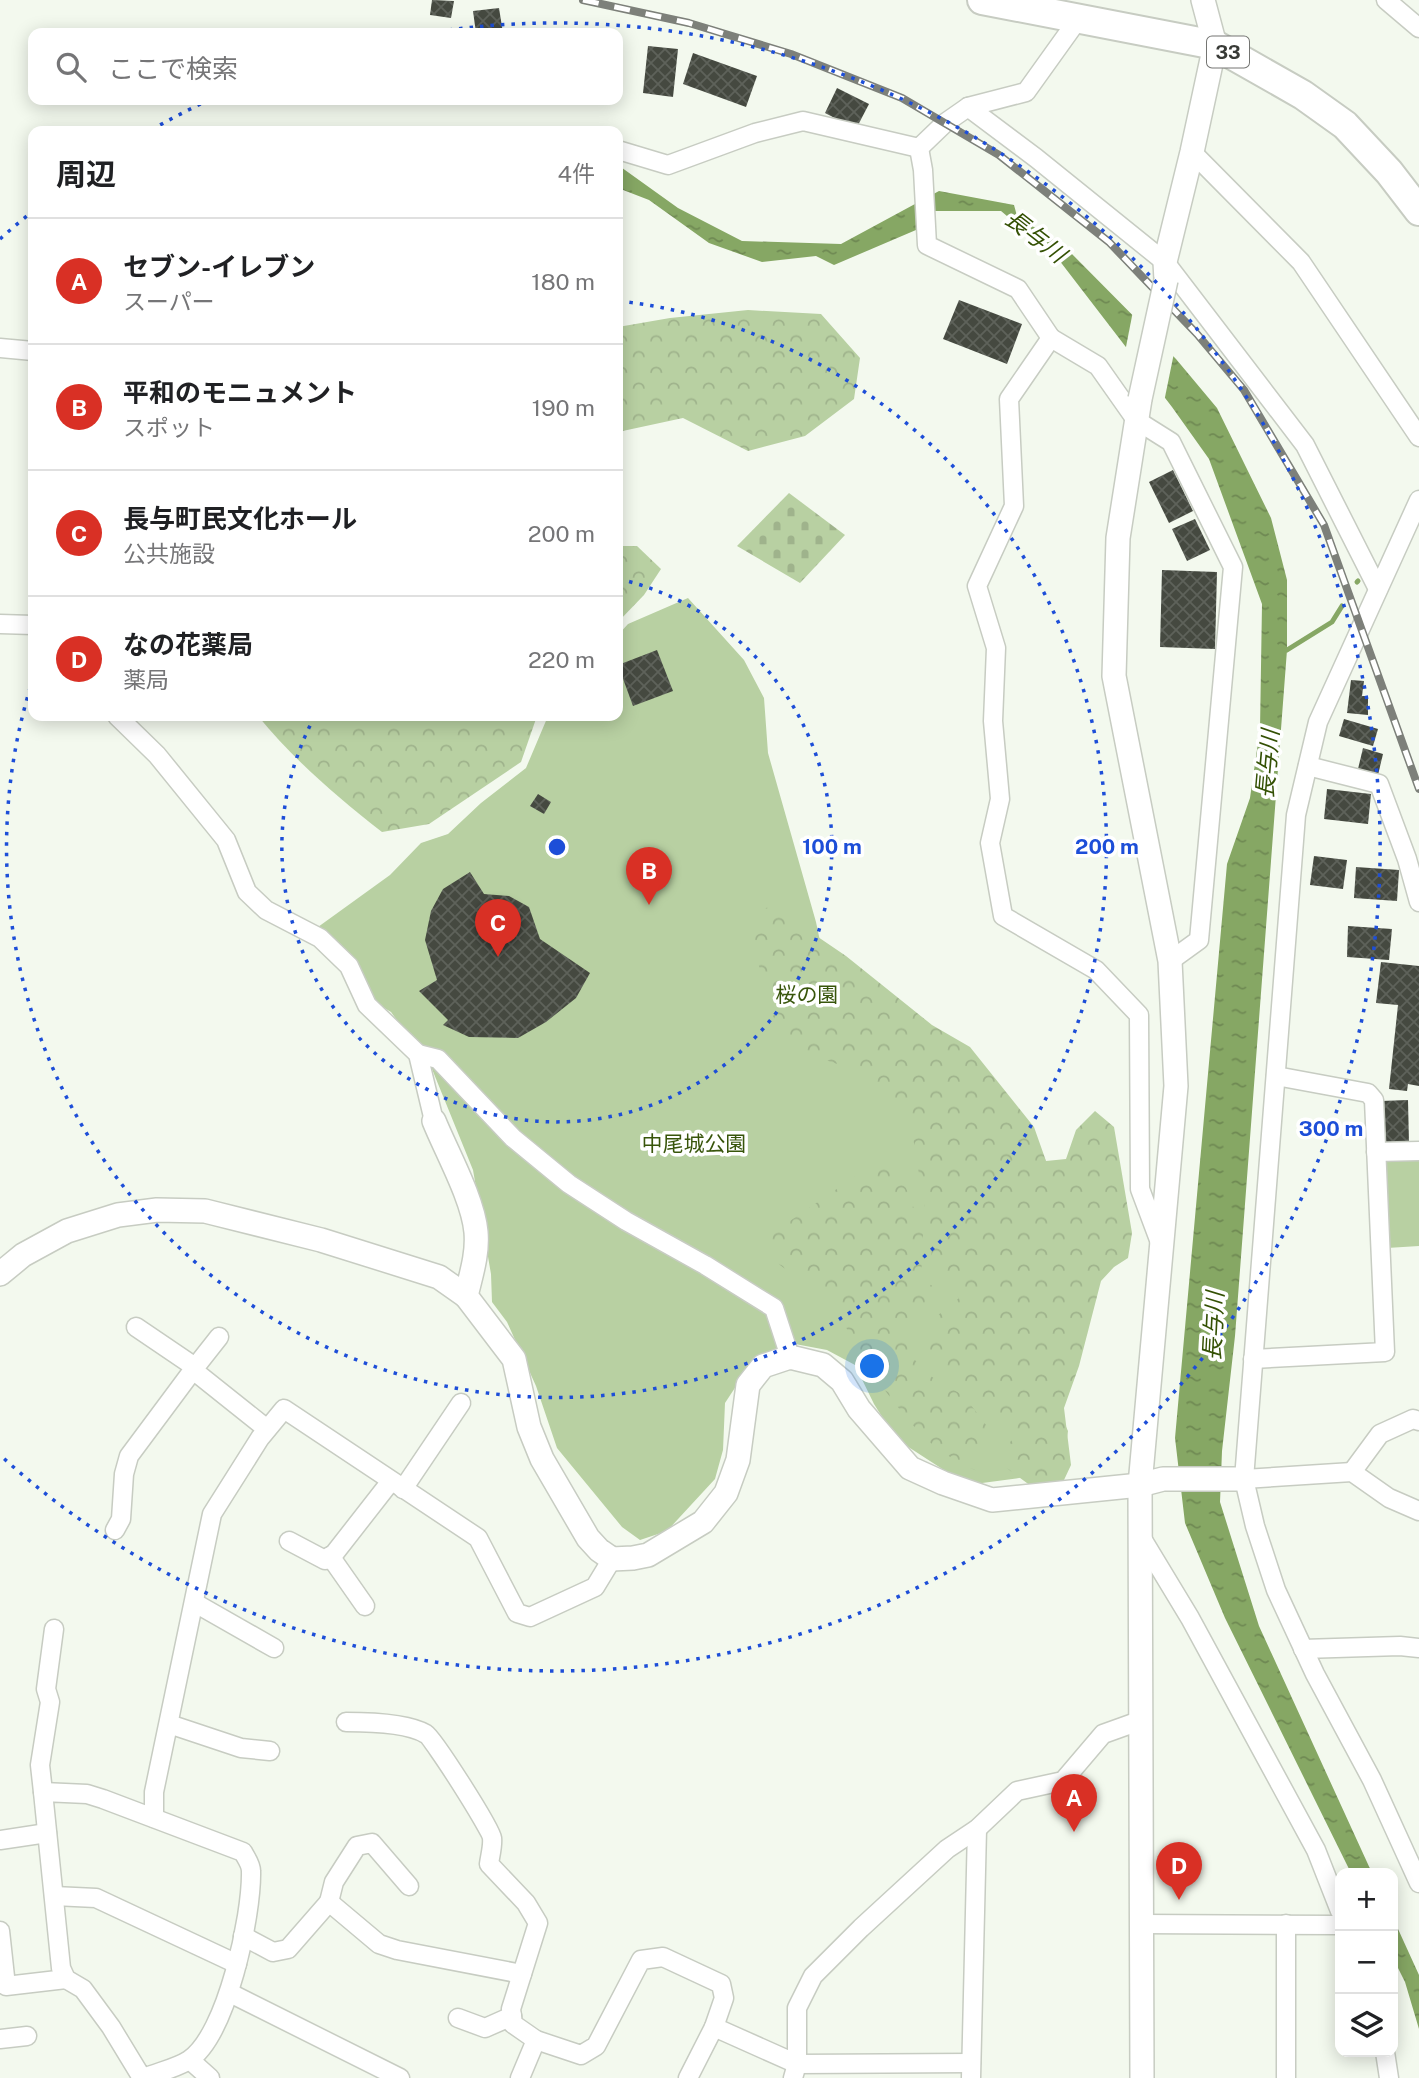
<!DOCTYPE html>
<html lang="ja">
<meta charset="utf-8">
<style>
:root{--surface:#fff;--page:#f2f2f2;--text:#202124;--muted:#757577;--line:#e0e0e0;--accent:#d93025}
body{margin:0;font-family:"Public Sans","Noto Sans JP",sans-serif;background:var(--page);color:var(--text)}
.controls{position:absolute;right:21px;bottom:21px;display:grid;overflow:hidden;border-radius:14px;box-shadow:0 4px 18px #0003}
.controls button{width:63px;height:63px;display:grid;place-items:center;padding:0;border:0;border-bottom:2px solid var(--line);background:var(--surface);color:var(--text);font:35px sans-serif}
.you{position:absolute;left:873px;top:1367px;width:24px;height:24px;margin:-18px;border:5px solid #fff;border-radius:50%;background:#1a73e8;box-shadow:0 0 0 10px #1a73e833}
.badge{display:grid;place-items:center;width:46px;height:46px;border-radius:50%;background:var(--accent);color:#fff;font-size:23px;font-weight:700}
.pin{position:absolute;translate:-50% -58px;filter:drop-shadow(0 2px 4px #0008)}
.pin::after{content:'';position:absolute;top:37px;width:24px;height:21px;background:inherit;clip-path:polygon(0 0,100% 0,50% 100%)}
.list{margin:0;padding:0;list-style:none}
h2{display:flex;justify-content:space-between;align-items:center;height:91px;margin:0;padding:0 28px;font-size:30px}
h2 small{font-size:23px;font-weight:400;color:var(--muted)}
.list li{display:grid;grid-template-columns:46px 1fr auto;gap:21px;align-items:center;box-sizing:border-box;height:126px;padding:0 28px;border-top:2px solid var(--line)}
.list b{display:block;font-size:26px;white-space:nowrap}
.list p{margin:0;font-size:23px;white-space:nowrap;color:var(--muted)}
.list em{font-size:23px;font-style:normal;color:var(--muted)}
.icon{flex:none;width:38px;height:38px;fill:none;stroke:currentColor;stroke-width:2;stroke-linecap:round;stroke-linejoin:round}
.map{position:relative;flex:none;width:1419px;height:2078px;overflow:hidden}
.search{position:absolute;background:var(--surface);box-shadow:0 4px 18px #0003;left:28px;top:28px;width:595px;height:77px;display:flex;align-items:center;gap:18px;box-sizing:border-box;padding:0 24px;border-radius:14px;color:var(--muted);font-size:26px}
.panel{position:absolute;background:var(--surface);box-shadow:0 4px 18px #0003;left:28px;top:126px;width:595px;height:595px;border-radius:14px}
.map>svg:first-child{display:block}
</style>
<div class="map">
<svg width="1419" height="2078" viewBox="0 0 1419 2078">
<defs>
<pattern id="forest-crowns" width="20" height="18" patternUnits="userSpaceOnUse" patternTransform="scale(1.75)"><rect width="20" height="18" fill="#b8d0a2"/><path d="M2 6a3 3 0 1 1 6 0M12 15a3 3 0 1 1 6 0" fill="none" stroke="#9fb38c"/></pattern>
<pattern id="cemetery-stones" width="16" height="16" patternUnits="userSpaceOnUse" patternTransform="scale(1.75)"><rect width="16" height="16" fill="#b8d0a2"/><path d="M2 7V4a2 2 0 0 1 4 0v3zM10 15v-3a2 2 0 0 1 4 0v3z" fill="#9fb38c"/></pattern>
<pattern id="water-ripples" width="26" height="14" patternUnits="userSpaceOnUse" patternTransform="scale(1.75)"><rect width="26" height="14" fill="#86a764"/><path d="M2 4q2-2 4 0t4 0M15 11q2-2 4 0t4 0" fill="none" stroke="#6f8953"/></pattern>
<pattern id="building-cross-hatch" width="8" height="8" patternUnits="userSpaceOnUse" patternTransform="scale(1.75)"><rect width="8" height="8" fill="#454940"/><path d="M0 0l8 8M0 8l8-8" fill="none" stroke="#5e625a"/></pattern>
</defs>
<rect width="100%" height="100%" fill="#f3f9ee"/>
<g fill="#b8d0a2">
<path d="M688,598L744,660L764,698L768,753L816,922L824,960L1058,1410L1068,1431L1063,1468L1019,1478L967,1485L896,1439L874,1404L855,1365L827,1350L795,1344L770,1352L746,1371L725,1403L723,1450L715,1479L667,1531L640,1540L622,1527L557,1448L536,1386L507,1322L492,1302L491,1274L473,1170L432,1069L391,1012L349,987L318,927L390,875L421,843L448,834L481,803L526,768L548,716H618V635L628,624Z"/>
<path d="M1419,1158V1246L1387,1248L1381,1160Z"/>
</g>
<g fill="url(#forest-crowns)">
<path d="M748,310L821,314L860,358L854,399L805,436L748,451L683,418L618,432V327L670,318Z"/>
<path d="M618,546H637L661,569L644,595L618,622Z"/>
<path d="M258,716H537L521,762L429,824L382,832C337,797 294,760 258,716Z"/>
<path d="M771,905L846,956L932,1025L970,1047L1034,1127L1046,1161L1066,1159L1076,1130L1095,1111L1114,1127L1132,1233L1128,1258L1114,1267L1101,1281L1079,1366L1064,1408L1071,1465L1064,1480L1031,1486L1005,1467L997,1456L1012,1440L971,1386L947,1371L931,1353L925,1331L932,1320L959,1298L943,1280L931,1275L932,1235L923,1199L912,1131L887,1098L852,1069L799,1051L772,1015L749,928L763,910Z"/>
<path d="M887,1168L906,1188L923,1232L921,1281L938,1288L944,1298L910,1324L908,1347L915,1360L927,1374L964,1396L996,1438L975,1453L986,1464L985,1474L960,1464L928,1441L908,1420L880,1384L832,1304L776,1262L768,1236L863,1171Z"/>
</g>
<path fill="url(#cemetery-stones)" d="M789,493L845,535L800,583L737,546Z"/>
<g fill="url(#water-ripples)">
<path d="M618,165L678,208L742,241L841,244L939,191L1014,205L1017,216L1066,248L1176,359L1217,408L1271,518L1287,580V650L1235,1336L1222,1451L1220,1502L1259,1626L1372,1873H1351L1225,1618L1185,1523L1175,1438L1227,864L1250,798L1260,729L1262,604L1209,459L1172,407L1059,260L1001,211H935L923,227L834,265L816,256L762,262L709,243L649,200L618,188Z"/>
<path d="M1393,1918L1419,1975V2029L1405,1982L1393,1958Z"/>
</g>
<path fill="#f3f9ee" d="M1133,311L1174,353L1164,402L1125,352Z"/>
<g fill="none" stroke-linecap="round" stroke-linejoin="round">
<g stroke="#86a764" stroke-width="5">
<path d="M1357,582L1358,581"/>
<path d="M1287,650L1332,622L1342,606"/>
</g>
</g>
<g fill="url(#building-cross-hatch)">
<path d="M432,0L454,1L451,18L430,15Z"/>
<path d="M499,8L503,33H476L473,11Z"/>
<path d="M648,46L678,49L673,97L643,93Z"/>
<path d="M693,53L757,76L746,107L683,84Z"/>
<path d="M837,88L869,104L856,129L825,113Z"/>
<path d="M959,300L1022,324L1007,364L943,339Z"/>
<path d="M1173,470L1193,511L1169,523L1149,482Z"/>
<path d="M1195,519L1210,550L1187,561L1172,529Z"/>
<path d="M1162,570L1217,572L1215,649L1160,647Z"/>
<path d="M657,650L673,691L633,706L618,665Z"/>
<path d="M1351,680L1364,681L1362,696H1368V715L1347,713Z"/>
<path d="M1344,719L1378,729L1373,746L1339,736Z"/>
<path d="M1363,748L1383,754L1378,775L1358,769Z"/>
<path d="M1327,789L1371,794L1368,824L1324,819Z"/>
<path d="M538,794L551,802L544,814L530,806Z"/>
<path d="M1314,856L1347,860L1343,889L1310,885Z"/>
<path d="M1356,867L1399,870L1397,901L1354,898Z"/>
<path d="M470,872L484,894L509,896L529,907L540,939L590,973L576,998L546,1022L518,1038L469,1037L443,1025L448,1020L419,991L437,980L425,940L431,911L443,889Z"/>
<path d="M1348,926L1392,929L1389,960L1347,957Z"/>
<path d="M1381,962L1419,966V1086L1408,1084L1407,1091L1389,1089L1398,1005L1376,1003Z"/>
<path d="M1408,1100L1409,1143L1383,1144L1381,1101Z"/>
</g>
<g fill="none" stroke-linecap="round" stroke-linejoin="round">
<g stroke="#c7ccc2" stroke-width="21">
<g id="minor">
<path d="M1386,0L1419,28"/>
<path d="M968,107L1036,158L1165,262L1305,445L1378,589"/>
<path d="M919,148L923,170L927,245L1018,289L1051,338L1009,399L1014,506L977,586L996,648L993,721L1000,799L990,843L1003,916L1096,970L1139,1015L1140,1189L1161,1245"/>
<path d="M919,148L945,123L968,107L1026,92L1079,18"/>
<path d="M618,150L668,165L755,133L803,121L919,148"/>
<path d="M1192,152L1301,262L1419,437"/>
<path d="M1051,338L1098,366L1136,420L1171,442L1233,567L1199,940L1170,961"/>
<path d="M0,348L33,351"/>
<path d="M1419,500L1318,722L1296,815L1244,1479L1255,1526L1276,1590L1315,1674L1372,1780L1419,1883"/>
<path d="M0,624L33,625"/>
<path d="M117,716L157,755L226,840L247,892L266,910L320,938L349,966L367,1005L418,1054L434,1121"/>
<path d="M1308,766L1379,784L1407,859L1419,902"/>
<path d="M418,1054L438,1059L513,1138L569,1184L626,1221L705,1265L774,1308L790,1357"/>
<path d="M1376,1152L1419,1151"/>
<path d="M136,1327L195,1367"/>
<path d="M219,1337L193,1370L267,1429"/>
<path d="M1253,1359L1385,1352L1374,1100L1368,1093L1276,1076"/>
<path d="M1352,1472L1380,1434L1413,1419L1419,1421"/>
<path d="M1244,1479L1352,1472L1389,1498L1419,1511"/>
<path d="M403,1489L461,1403"/>
<path d="M115,1530L121,1519L124,1474L129,1456L193,1370"/>
<path d="M1141,1537L1190,1618L1316,1850L1340,1911"/>
<path d="M289,1541L325,1560L334,1554L391,1481"/>
<path d="M330,1556L365,1606"/>
<path d="M195,1603L274,1648"/>
<path d="M1303,1649L1400,1646L1419,1648"/>
<path d="M346,1722C367,1722 408,1723 426,1734C433,1738 491,1829 492,1838C493,1846 490,1856 489,1864L526,1903L538,1923L511,2009L513,2024L536,2040L581,2055L596,2046L641,1960L663,1957L721,1984L724,1998L714,2027L797,2064L971,2063"/>
<path d="M169,1724L241,1748L270,1751"/>
<path d="M43,1792L40,1765L50,1702L46,1689L54,1629"/>
<path d="M154,1818V1792L212,1514L260,1438L284,1409L478,1538L517,1613L530,1617L595,1587L612,1559"/>
<path d="M0,1840L47,1833"/>
<path d="M54,1896L96,1898L237,1964"/>
<path d="M329,1902L334,1882L357,1846L372,1843L409,1886"/>
<path d="M1142,1924L1340,1925"/>
<path d="M0,1931L6,1986L66,1979"/>
<path d="M243,1936L273,1952L288,1949L329,1902L379,1944L397,1950L522,1974"/>
<path d="M230,1993L400,2078"/>
<path d="M458,2018L485,2028L512,2016"/>
<path d="M0,2039L27,2036"/>
<path d="M1385,2052L1389,2078"/>
<path d="M190,2060L210,2078"/>
<path d="M142,2078L111,2027L83,1989L66,1979L61,1968L43,1792L87,1794L103,1799L243,1852C246,1858 251,1864 251,1871C252,1915 227,2035 189,2060C177,2068 158,2072 144,2078"/>
<path d="M520,2078L536,2040"/>
<path d="M688,2078L714,2027"/>
<path d="M793,2078L797,2064V2008L813,1976L861,1928L947,1849L977,1829L1017,1791L1063,1781L1103,1734L1142,1720"/>
<path d="M971,2078L977,1829"/>
<path d="M1286,2078V1924"/>
</g>
</g>
<g stroke="#c7ccc2" stroke-width="26">
<g id="tertiary">
<path d="M1166,280L1165,262L1192,152L1215,45L1203,0"/>
<path d="M1140,399L1118,538L1114,676L1170,961L1176,1086L1140,1485L1142,2078"/>
<path d="M434,1121C447,1153 473,1199 476,1232C478,1254 471,1275 466,1296L514,1359L529,1427L542,1459L588,1538L599,1550L612,1559L633,1558L648,1555L703,1522L726,1493L738,1460L748,1385L763,1366L790,1357L823,1365L842,1381L859,1409L910,1468L943,1483L992,1500L1140,1485L1163,1479H1244"/>
<path d="M0,1274L23,1255L67,1231L118,1215L157,1210L205,1211L321,1240L439,1277L466,1296"/>
</g>
</g>
<g stroke="#c7ccc2" stroke-width="32">
<path id="primary" d="M982,0L1215,45L1303,95L1345,125L1389,172L1419,211"/>
</g>
<use href="#minor" stroke="#fff" stroke-width="18"/>
<use href="#tertiary" stroke="#fff" stroke-width="23"/>
<use href="#primary" stroke="#fff" stroke-width="28"/>
<g stroke="#7d807a" stroke-width="8">
<path id="rail" d="M583,0L689,23L791,54L902,98L999,155L1109,242L1197,334L1244,390L1324,525L1419,789"/>
</g>
<use href="#rail" stroke="#fff" stroke-width="5" stroke-dasharray="16" stroke-linecap="butt"/>
<g stroke="#c7ccc2" stroke-width="26" stroke-linecap="butt">
<path id="tertiary-bridge" d="M1140,399L1166,280"/>
</g>
<use href="#tertiary-bridge" stroke="#fff" stroke-width="23"/>
</g>
<g fill="none" stroke="#1d4ed8" stroke-width="3.5" stroke-dasharray="3.5 7">
<path d="M619 579A275 275 0 1 1 315 716"/>
<path d="M619 301A550 550 0 1 1 32 682"/>
<path d="M0 239A824 824 0 0 1 33 211M151 130A824 824 0 0 1 209 100M428 33A824 824 0 1 1 0 1455"/>
</g>
<g text-anchor="middle" dominant-baseline="central" stroke-width="7" stroke-linejoin="round" paint-order="stroke">
<rect fill="#fff" stroke="#747572" stroke-width="2" x="1207" y="36.5" width="42" height="31" rx="5"/>
<g font-size="19" font-weight="bold" fill="#383a36">
<text x="1228" y="52">33</text>
</g>
<g font-size="21" fill="#38550b" stroke="#fff">
<text x="807" y="994">桜の園</text>
<text x="694" y="1143">中尾城公園</text>
</g>
<g font-size="23" font-style="italic" fill="#345104" stroke="#fff">
<text transform="translate(1036 236) rotate(38)">長与川</text>
<text transform="translate(1267 764) rotate(-85)">長与川</text>
<text transform="translate(1213 1326) rotate(-87)">長与川</text>
</g>
</g>
<circle cx="557" cy="847" r="10" fill="#1d4ed8" stroke="#fff" stroke-width="3.5"/>
<g font-size="21" text-anchor="middle" font-weight="bold" fill="#1d4ed8" stroke="#fff" stroke-width="7" stroke-linejoin="round" paint-order="stroke">
<text x="832" y="854">100 m</text>
<text x="1107" y="854">200 m</text>
<text x="1331" y="1136">300 m</text>
</g>
</svg>
<div class="controls">
<button>+</button>
<button>−</button>
<button><svg class="icon" aria-label="layers" viewBox="0 0 24 24"><path d="M12 4l9 5-9 5-9-5zM3 14l9 5 9-5"/></svg></button>
</div>
<div class="you"></div>
<div class="pin badge" style="left:1074px;top:1832px">A</div>
<div class="pin badge" style="left:649px;top:905px">B</div>
<div class="pin badge" style="left:498px;top:957px">C</div>
<div class="pin badge" style="left:1179px;top:1900px">D</div>
<div class="search"><svg class="icon" aria-label="search" viewBox="0 0 24 24"><circle cx="10" cy="10" r="6"/><path d="M15 15l6 6"/></svg>ここで検索</div>
<section class="panel">
<h2>周辺<small>4件</small></h2>
<ul class="list">
<li><span class="badge">A</span><div><b>セブン-イレブン</b><p>スーパー</p></div><em>180 m</em></li>
<li><span class="badge">B</span><div><b>平和のモニュメント</b><p>スポット</p></div><em>190 m</em></li>
<li><span class="badge">C</span><div><b>長与町民文化ホール</b><p>公共施設</p></div><em>200 m</em></li>
<li><span class="badge">D</span><div><b>なの花薬局</b><p>薬局</p></div><em>220 m</em></li>
</ul>
</section>
</div>
